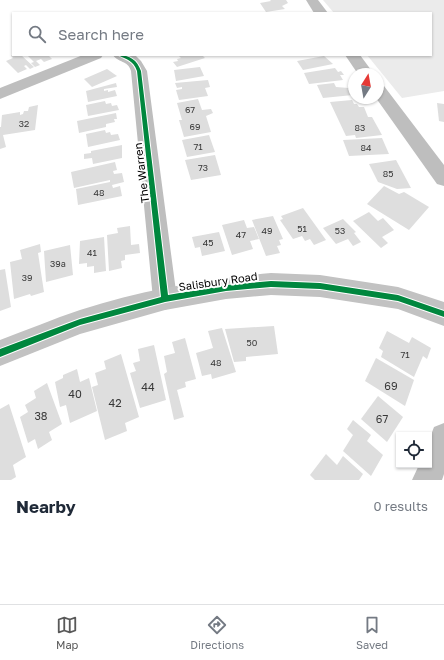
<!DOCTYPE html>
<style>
:root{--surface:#fff;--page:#f2f2f3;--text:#1f2937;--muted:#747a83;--line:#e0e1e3;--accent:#595959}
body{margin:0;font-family:"Golos Text",sans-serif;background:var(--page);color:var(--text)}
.controls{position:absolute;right:12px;bottom:12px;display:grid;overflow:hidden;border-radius:0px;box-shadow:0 1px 3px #0004}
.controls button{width:36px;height:36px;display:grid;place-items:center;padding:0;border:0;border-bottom:1px solid var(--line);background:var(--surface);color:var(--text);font:20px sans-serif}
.compass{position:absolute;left:348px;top:68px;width:36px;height:36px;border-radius:50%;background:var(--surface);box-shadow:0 1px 3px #0004;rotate:11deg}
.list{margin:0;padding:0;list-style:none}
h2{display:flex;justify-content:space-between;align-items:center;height:52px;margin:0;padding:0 16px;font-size:17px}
h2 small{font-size:13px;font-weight:400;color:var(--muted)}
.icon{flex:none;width:22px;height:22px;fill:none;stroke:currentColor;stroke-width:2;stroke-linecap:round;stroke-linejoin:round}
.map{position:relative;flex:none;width:444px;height:480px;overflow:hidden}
.search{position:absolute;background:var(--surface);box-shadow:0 1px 3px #0004;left:12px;right:12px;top:12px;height:44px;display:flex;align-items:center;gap:10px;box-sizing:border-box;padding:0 14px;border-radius:0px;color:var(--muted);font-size:15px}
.sheet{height:124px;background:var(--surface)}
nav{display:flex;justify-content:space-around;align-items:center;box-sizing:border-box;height:56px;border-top:1px solid var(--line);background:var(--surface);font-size:11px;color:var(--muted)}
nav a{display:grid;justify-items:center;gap:2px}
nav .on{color:var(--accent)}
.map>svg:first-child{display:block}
</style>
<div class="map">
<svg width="444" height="480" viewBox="0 0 444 480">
<rect width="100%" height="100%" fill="#fff"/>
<path fill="#ebebeb" d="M323,0H444V91L402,98L367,55H431V13H334Z"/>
<g fill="#dedede">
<path d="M270,0H286L288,3L282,6L285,9L266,12L260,3L271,1Z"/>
<path d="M12,55H21L34,67L30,69L26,65L24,66L27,69L18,73L6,61L13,58L11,56Z"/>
<path d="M27,55H48L52,59L44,62L41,59L36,61L40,65L35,67L31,63L34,62Z"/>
<path d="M178,55H202L205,58L177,67L173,62L178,61L177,59L181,58Z"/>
<path d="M324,56L333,64L303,70L297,61Z"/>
<path d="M200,67L204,76L176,81L174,70Z"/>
<path d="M335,68L338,72L341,71L344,75H340L343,80L309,84L304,73Z"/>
<path d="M107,69L117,76L92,87L84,79Z"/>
<path d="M208,80L210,87L205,88L208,96L179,100L176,90L182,89V87L177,88L175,83Z"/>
<path d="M116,83L117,87L104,89V91L108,90V92L115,90L117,96L88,102L86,91Z"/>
<path d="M334,83L336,87L349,88L353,95L323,98L317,85Z"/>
<path d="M198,99L202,110L211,109L213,113L206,116L211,132L184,137L179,120H182L177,103Z"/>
<path d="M352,100L354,104H357L359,107H364L368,117H372L382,135L356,138L355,135L346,136L330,102Z"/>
<path d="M105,101L106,104L111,103L112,106L117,105L119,110L88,116L86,105Z"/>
<path d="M437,103L444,104V122L439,121Z"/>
<path d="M38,105L35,130L3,135L6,147L0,149V127H1L2,115L20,112V115L23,114L24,111H28L29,107Z"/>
<path d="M116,113L117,119H114L115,122L106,124V127L79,133L77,121Z"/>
<path d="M105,130L106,133L110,132L111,135L118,134L120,140L88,147L86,134Z"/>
<path d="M209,135L215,152L187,157L182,140Z"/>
<path d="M382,138L389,154L349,156L343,140Z"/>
<path d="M122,145V158L93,164L92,158L84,159V154L91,153V151Z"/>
<path d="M215,155L221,175L191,180L185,160Z"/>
<path d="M396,160L411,188L397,189L378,182L369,164Z"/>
<path d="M115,162L117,170L113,171L114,174L122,173L124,182L112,185L113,188L120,186L122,196L78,205L76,189L110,182V180L74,188L71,172Z"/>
<path d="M384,186L399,194L404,192L429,207L409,230L367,204Z"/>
<path d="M303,208L326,240L314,245L310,239L305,241L302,236L293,239L280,220L283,219L281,216Z"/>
<path d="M369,212L378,221L383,218L394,230L382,237L388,243L381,248L353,221Z"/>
<path d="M273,216L283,239L279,240L281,245L277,246L280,253L266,256L252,220Z"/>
<path d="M343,219L356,232L354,233L361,242L353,246L348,239L336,244L323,228Z"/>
<path d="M244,220L247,228L254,227L259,239L250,241L253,249L232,255L222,225Z"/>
<path d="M130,226L131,245L139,244L140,253L125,255V260L121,261L122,268L109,271L107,235L118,233L117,228Z"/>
<path d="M219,232L225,251L202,256L200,247L195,248L192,237Z"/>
<path d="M104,237L106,271L94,273V266L87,267V263L79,264L80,241Z"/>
<path d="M40,244L41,252L38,253L44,292L31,296L30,294L14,299L10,262L22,259L20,250Z"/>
<path d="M70,245L73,275L46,282L44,251Z"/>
<path d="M5,269L11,307L0,311V270Z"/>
<path d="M274,326L278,354L246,357V361L234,362L225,329Z"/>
<path d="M222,328L236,372L212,379L211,374L202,376L196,353L213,348L208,331Z"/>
<path d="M387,331L409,343L412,337L431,348L427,359L423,356L414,377L381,357L383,351L379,348Z"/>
<path d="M185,338L196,379L185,382L186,387L177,390L184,417L174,420L164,374L167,372L164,356L175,353L172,342Z"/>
<path d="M154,345L166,400L140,408L130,373L136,371L133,363L140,361L138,349Z"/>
<path d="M121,354L139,417L125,423L127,431L105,440L92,387L98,385L95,373L106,369L104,361Z"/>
<path d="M376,358L414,380L405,406L365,381Z"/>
<path d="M77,369L80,382L89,378L97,411L70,423L66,405L60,407L55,382L63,378V375Z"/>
<path d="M47,383L62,424L49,432L52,440L38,449L35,439L28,443L20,417L28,412L25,405L36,398L34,391Z"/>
<path d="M378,396L403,417L387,442L361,419Z"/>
<path d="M9,404L26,457L13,465L16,477L11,480H0V409Z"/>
<path d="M353,420L371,435L367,441L383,455L371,476L343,451L353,435L347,429Z"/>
<path d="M326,454L337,465L343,456L363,474L359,480H315L310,475Z"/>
</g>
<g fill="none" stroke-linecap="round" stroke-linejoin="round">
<g fill="#bebebe" fill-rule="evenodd">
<path d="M306,0H318L328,13H314Z"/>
<path d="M83,55H103L101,58L0,99V88Z"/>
<path d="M113,55H135L141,61L147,71L177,299L173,306L165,310L157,306L153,299L131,71C128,60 118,63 113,55Z"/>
<path d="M345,55H360L374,74H358Z"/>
<path d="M378,85L384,86L444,165V186L437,184L376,98H378Z"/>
<path d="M444,423V474L442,480H412L419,465H429V440L434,427Z"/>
</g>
<path fill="#c2c2c2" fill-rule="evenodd" d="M271,273L320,275L398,287L444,302V326L398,309L320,297L271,295L226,299L165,310L80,334L0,366V340C27,330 53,319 80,310C142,290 206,279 271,273Z"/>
<g stroke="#fff" stroke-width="2">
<path id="cycleway" d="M118,55C130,55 137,60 141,71L168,295L226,285L271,281L320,283L398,295L444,311V317L398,301L320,289L271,287L226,291L165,302L80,325L0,357V349L80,319L161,297L137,71C133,60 127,60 118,55Z"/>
</g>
<use href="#cycleway" fill="#00873e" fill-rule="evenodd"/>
</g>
<g text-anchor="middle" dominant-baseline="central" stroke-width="4" stroke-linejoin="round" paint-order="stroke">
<g font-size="9" fill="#383838">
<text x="190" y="109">67</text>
<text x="24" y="123">32</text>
<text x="195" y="126">69</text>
<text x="360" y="127">83</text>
<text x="198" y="146">71</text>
<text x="366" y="147">84</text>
<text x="203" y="167">73</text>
<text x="388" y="173">85</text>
<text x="99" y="192">48</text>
<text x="302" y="228">51</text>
<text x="267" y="230">49</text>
<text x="340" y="230">53</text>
<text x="241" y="234">47</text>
<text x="208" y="242">45</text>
<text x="92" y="252">41</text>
<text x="58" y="263">39a</text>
<text x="27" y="277">39</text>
<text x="252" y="342">50</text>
<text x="405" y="354">71</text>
<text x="216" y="362">48</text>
</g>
<g font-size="11" fill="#000" stroke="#fff">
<text transform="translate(141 173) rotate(-97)">The Warren</text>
<text transform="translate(218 281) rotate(-8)">Salisbury Road</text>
</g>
<g font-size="11" fill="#383838">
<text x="391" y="385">69</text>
<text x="148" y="386">44</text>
<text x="75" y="393">40</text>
<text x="115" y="402">42</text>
<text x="41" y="415">38</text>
<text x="382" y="418">67</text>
</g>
</g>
</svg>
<div class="controls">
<button><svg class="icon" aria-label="locate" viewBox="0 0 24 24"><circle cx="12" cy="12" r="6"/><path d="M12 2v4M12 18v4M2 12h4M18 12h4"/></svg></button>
</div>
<svg class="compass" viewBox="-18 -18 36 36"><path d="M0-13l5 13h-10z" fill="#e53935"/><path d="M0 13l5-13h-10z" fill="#747a83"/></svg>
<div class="search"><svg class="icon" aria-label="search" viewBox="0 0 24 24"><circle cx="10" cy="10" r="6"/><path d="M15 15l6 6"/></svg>Search here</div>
</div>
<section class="sheet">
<h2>Nearby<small>0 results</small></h2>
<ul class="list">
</ul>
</section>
<nav>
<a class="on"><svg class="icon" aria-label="map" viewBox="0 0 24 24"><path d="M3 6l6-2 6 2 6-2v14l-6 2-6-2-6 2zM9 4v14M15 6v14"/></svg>Map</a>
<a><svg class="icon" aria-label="directions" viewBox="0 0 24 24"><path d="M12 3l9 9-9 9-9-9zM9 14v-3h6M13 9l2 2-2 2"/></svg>Directions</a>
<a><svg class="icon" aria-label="saved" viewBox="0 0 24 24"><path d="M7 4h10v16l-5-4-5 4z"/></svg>Saved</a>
</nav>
